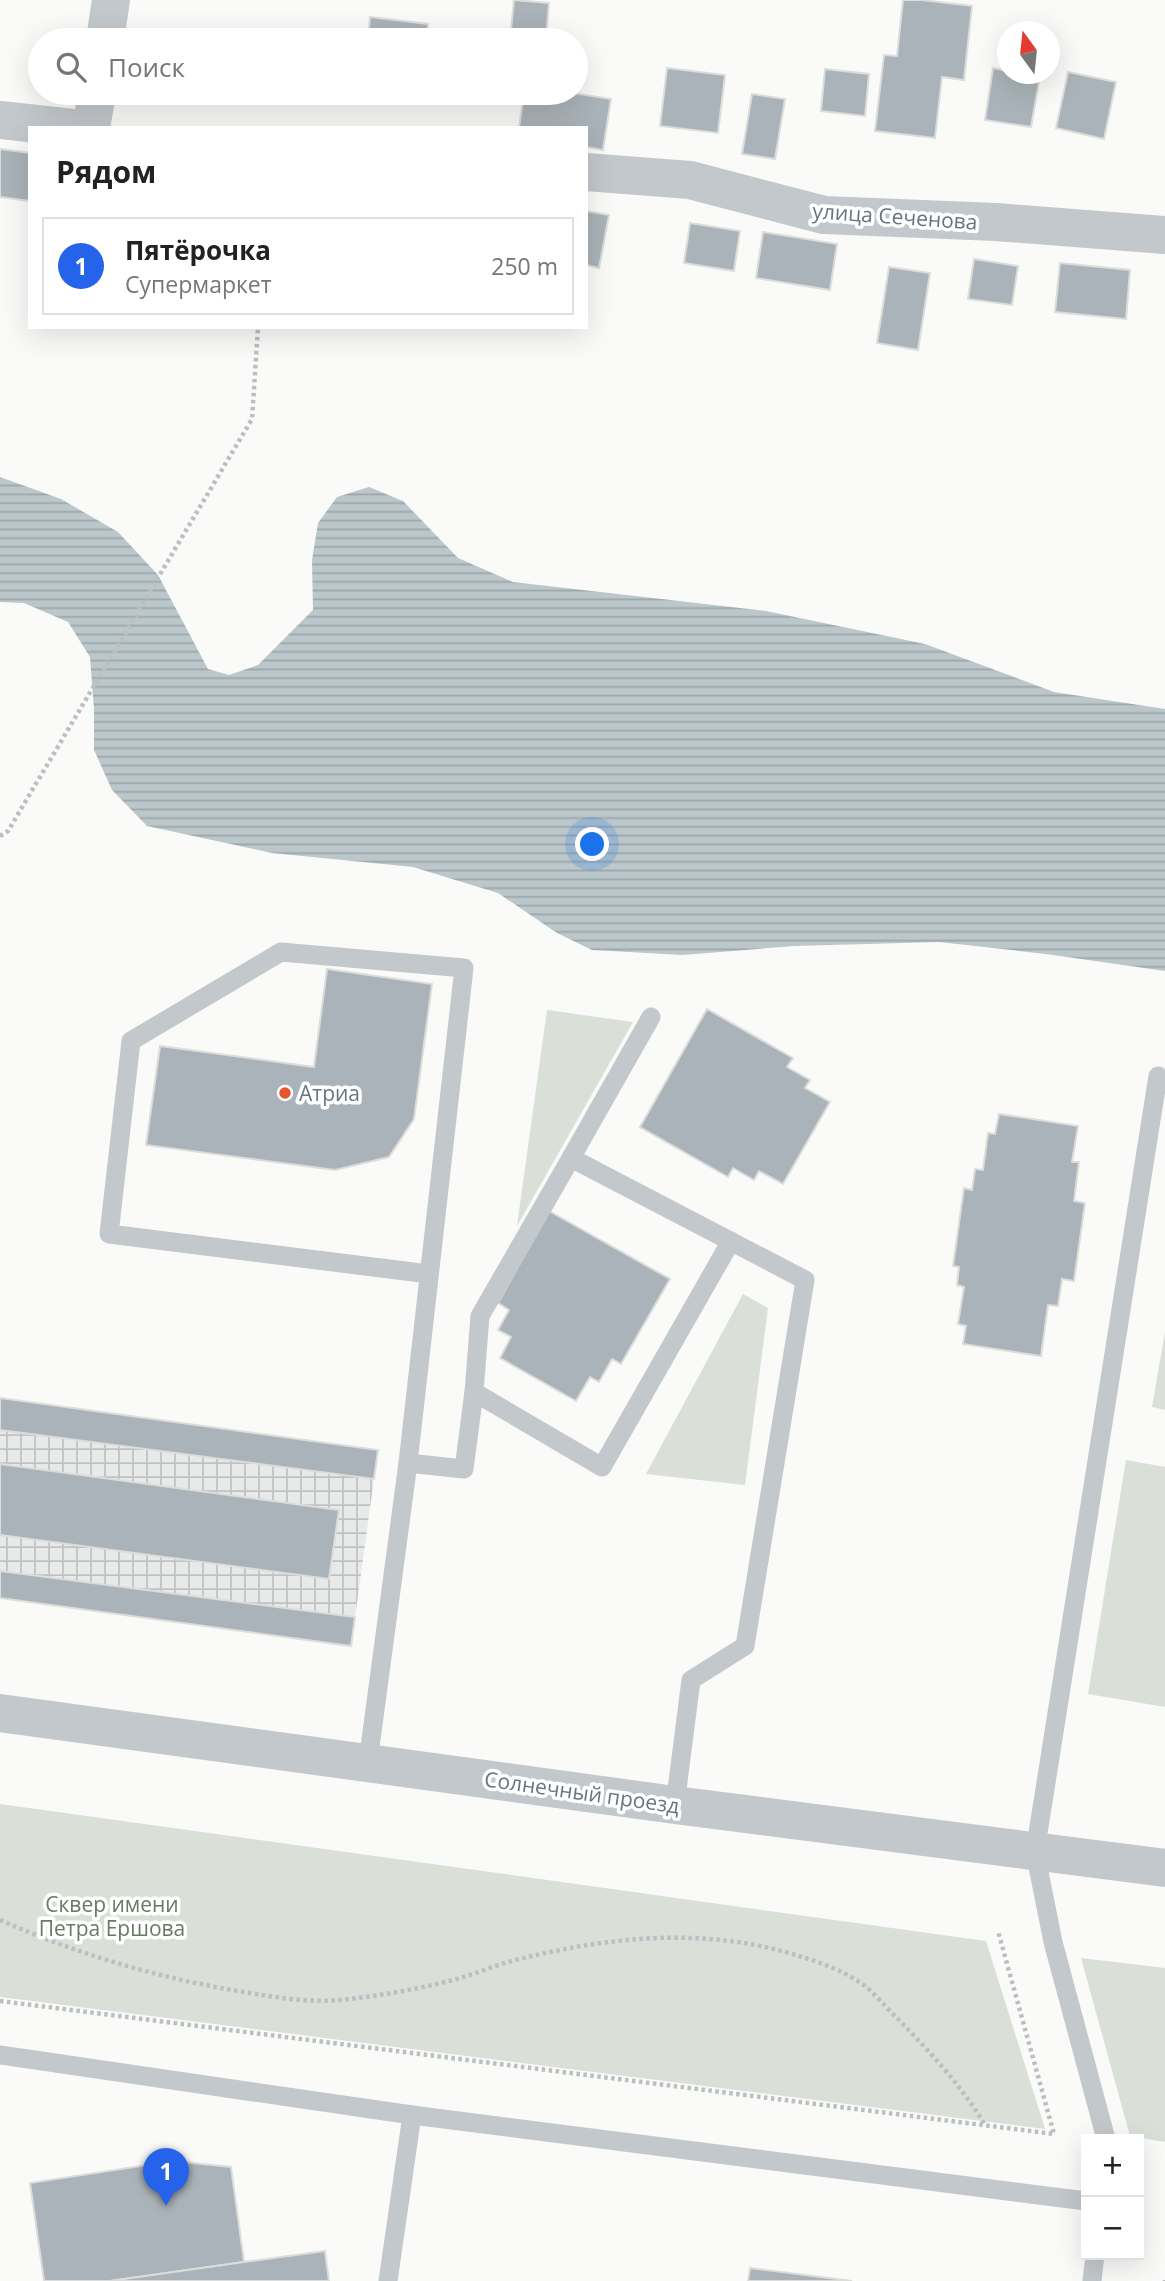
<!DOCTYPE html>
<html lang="ru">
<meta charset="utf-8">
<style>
:root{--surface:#fff;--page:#f6f6f6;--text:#222;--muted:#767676;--line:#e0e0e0;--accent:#2563eb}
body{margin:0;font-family:"Open Sans",sans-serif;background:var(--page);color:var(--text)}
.controls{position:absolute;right:21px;bottom:21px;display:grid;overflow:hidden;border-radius:0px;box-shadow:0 7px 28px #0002}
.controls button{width:63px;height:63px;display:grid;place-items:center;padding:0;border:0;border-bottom:2px solid var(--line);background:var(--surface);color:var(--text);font:35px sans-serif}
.compass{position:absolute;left:997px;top:21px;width:63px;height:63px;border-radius:50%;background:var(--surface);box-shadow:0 7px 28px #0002;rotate:345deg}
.you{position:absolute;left:593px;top:845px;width:24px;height:24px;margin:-18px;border:5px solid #fff;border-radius:50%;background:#1a73e8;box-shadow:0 0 0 10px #1a73e833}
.badge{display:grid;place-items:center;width:46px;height:46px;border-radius:50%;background:var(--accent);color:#fff;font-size:23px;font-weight:700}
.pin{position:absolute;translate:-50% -58px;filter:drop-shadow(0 2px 4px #0008)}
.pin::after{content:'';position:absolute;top:37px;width:24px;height:21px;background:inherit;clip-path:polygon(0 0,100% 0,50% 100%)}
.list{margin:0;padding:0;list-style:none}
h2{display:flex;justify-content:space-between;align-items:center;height:91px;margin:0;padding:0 28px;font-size:30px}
h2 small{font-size:23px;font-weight:400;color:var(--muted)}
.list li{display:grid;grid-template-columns:46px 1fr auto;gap:21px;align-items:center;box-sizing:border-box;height:98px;margin:0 14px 14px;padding:0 14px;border:2px solid var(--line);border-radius:0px}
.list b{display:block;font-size:26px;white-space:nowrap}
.list p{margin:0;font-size:23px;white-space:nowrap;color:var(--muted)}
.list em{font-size:23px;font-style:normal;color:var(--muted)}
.icon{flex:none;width:38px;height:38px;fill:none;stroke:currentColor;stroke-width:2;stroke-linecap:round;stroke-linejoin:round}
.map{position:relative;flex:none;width:1165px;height:2281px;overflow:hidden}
.search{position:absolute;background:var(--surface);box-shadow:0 7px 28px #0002;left:28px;top:28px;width:560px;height:77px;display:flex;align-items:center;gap:18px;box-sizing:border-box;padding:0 24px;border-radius:38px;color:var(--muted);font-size:26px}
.panel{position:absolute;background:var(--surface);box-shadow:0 7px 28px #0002;left:28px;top:126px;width:560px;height:203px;border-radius:0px}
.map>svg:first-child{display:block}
</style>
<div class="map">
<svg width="1165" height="2281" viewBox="0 0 1165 2281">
<defs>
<pattern id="industrial-grid" width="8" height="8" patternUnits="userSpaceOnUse" patternTransform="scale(1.75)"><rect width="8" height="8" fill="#e8e9e9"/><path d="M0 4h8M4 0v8" fill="none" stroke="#c0c1c2"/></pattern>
<pattern id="water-rules" width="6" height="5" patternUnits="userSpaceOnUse" patternTransform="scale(1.75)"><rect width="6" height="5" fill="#bbc7cb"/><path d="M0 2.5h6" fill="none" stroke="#9ca6aa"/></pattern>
</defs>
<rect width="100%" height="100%" fill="#fafaf8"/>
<path fill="url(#industrial-grid)" d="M0,1398L378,1450L351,1646L0,1598Z"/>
<g fill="#dadfd7">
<path d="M547,1010L633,1022L517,1226Z"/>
<path d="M743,1294L768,1308L745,1485L646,1474Z"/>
<path d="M1165,1332V1410L1152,1407Z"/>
<path d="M1126,1460L1165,1467V1707L1088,1694Z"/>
<path d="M0,1804L986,1941L1045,2129L0,1997Z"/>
<path d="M1081,1958L1165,1968V2142L1130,2136Z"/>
</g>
<path fill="url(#water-rules)" d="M0,477L61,499L118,532L158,575L208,669L229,675L258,665L313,610L312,560L318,523L337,497L369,487L403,501L458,558L513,582L766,611L925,644L1054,692L1165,709V971L1046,954L939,942L794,946L683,955L592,950L557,933L498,893L413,867L272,853L147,826L112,790L94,750V709L90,657L68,622L24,603L0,602Z"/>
<g fill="#aab3b9" stroke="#dcdcda" stroke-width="2">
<path d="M514,0L549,3L546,40H510Z"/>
<path d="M903,0H922L972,6L964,80L942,77L935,138L875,131L884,55L897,56Z"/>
<path d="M370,17L428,24L427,40H368Z"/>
<path d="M667,68L725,75L718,133L660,126Z"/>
<path d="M993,68L1007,71V74L1040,76L1031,127L985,120Z"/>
<path d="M825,69L869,74L865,116L821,111Z"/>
<path d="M1068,72L1116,82L1104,139L1056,128Z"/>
<path d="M187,93H263V97L187,96Z"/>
<path d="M524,93H573L611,99L603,150L586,147V128H519Z"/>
<path d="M752,94L785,99L775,159L742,154Z"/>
<path d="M0,149L30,153V201L0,197Z"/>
<path d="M586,211L609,215L599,268L586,265Z"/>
<path d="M690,223L740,231L734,271L684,263Z"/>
<path d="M763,232L837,244L830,290L756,278Z"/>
<path d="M974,259L1018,266L1012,305L968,299Z"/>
<path d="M1060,263L1130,270L1126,319L1055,312Z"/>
<path d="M889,267L930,273L918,350L877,343Z"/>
<path d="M327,969L432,984L414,1119L389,1157L335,1170L146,1145L160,1046L314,1067Z"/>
<path d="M707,1009L793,1058L787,1067L810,1080L805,1088L830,1102L783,1184L759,1171L754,1180L733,1168L728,1177L640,1127Z"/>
<path d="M999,1114L1078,1126L1072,1162H1079L1074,1201L1085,1203L1074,1281L1062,1279L1058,1306L1048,1305L1041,1356L963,1344L966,1326L958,1324L964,1287L957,1285L959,1267L953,1266L964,1188L972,1190L975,1169L983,1170L988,1133L995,1134Z"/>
<path d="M549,1211L670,1279L621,1364L612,1359L599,1382L590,1377L576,1401L500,1358L511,1337L498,1330L509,1310L498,1303Z"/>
<path d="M0,1398L378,1450L374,1479L0,1430Z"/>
<path d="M0,1464L339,1510L329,1579L0,1535Z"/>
<path d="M0,1571L355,1617L351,1646L0,1598Z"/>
<path d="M173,2161L231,2167L244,2262L110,2281H44L30,2183Z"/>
<path d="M325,2251L329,2281H110L244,2262Z"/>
<path d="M750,2268L852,2281H748Z"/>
</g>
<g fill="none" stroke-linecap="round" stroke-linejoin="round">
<g stroke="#bbbfc2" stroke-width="4.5" stroke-dasharray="3.5 3.5" stroke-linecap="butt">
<path d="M0,836L8,831L252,419L258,327"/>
<path d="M0,1920C75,1953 152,1976 232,1990C267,1996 304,2003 340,2000C379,1996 419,1989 457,1979C474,1974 491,1967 508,1962C604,1937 701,1926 796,1955C819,1962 845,1971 865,1986C875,1994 883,2004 892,2013C924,2045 962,2086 985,2125"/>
<path d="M0,2001L1054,2134L998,1931"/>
<path d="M1165,2281V2280"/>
</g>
<g stroke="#c3c8cc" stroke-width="19">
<path d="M651,1017L571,1158L805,1280L745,1646L691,1680L675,1805"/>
<path d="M571,1158L480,1316L474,1392L602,1467L731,1241"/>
<path d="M408,1463L464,968L281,952L131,1041L109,1234L429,1274"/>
<path d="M368,1762L408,1463L464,1469L474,1392"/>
<path d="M0,2055L412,2115L1086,2201"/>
<path d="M1106,2139L1053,1942L1035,1852L1158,1076"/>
<path d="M388,2281L412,2115"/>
<path d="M1092,2281L1095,2255"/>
</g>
<g stroke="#c3c8cc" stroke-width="38">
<path d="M105,40L111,0"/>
<path d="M0,120L73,128"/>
<path d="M91,128L97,93"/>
<path d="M586,172L690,180L824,215L996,222L1165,235"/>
</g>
<path stroke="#c3c8cc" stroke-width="38" d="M0,1713L675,1805L1165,1868"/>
</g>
<circle fill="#e4572e" stroke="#fff" stroke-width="2.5" cx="285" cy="1093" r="7"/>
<g text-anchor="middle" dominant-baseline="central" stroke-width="7" stroke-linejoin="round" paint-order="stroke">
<g font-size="21" fill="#657683" stroke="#fff">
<text transform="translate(895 216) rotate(4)">улица Сеченова</text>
<text transform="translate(582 1792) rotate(8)">Солнечный проезд</text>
</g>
<g font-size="21" fill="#657683" stroke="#fff" text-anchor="start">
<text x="299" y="1093">Атриа</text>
</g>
<g font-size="21" fill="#687a64" stroke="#fff">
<text x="112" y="1904">Сквер имени<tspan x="112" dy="24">Петра Ершова</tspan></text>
</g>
</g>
</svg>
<div class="controls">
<button>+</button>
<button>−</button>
</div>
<svg class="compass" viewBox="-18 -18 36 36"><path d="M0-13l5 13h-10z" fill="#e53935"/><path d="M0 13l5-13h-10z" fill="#767676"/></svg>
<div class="you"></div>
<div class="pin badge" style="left:166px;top:2206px">1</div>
<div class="search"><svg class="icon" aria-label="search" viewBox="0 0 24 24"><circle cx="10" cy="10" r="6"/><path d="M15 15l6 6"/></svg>Поиск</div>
<section class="panel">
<h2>Рядом<small></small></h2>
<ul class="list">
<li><span class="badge">1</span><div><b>Пятёрочка</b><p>Супермаркет</p></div><em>250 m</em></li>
</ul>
</section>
</div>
